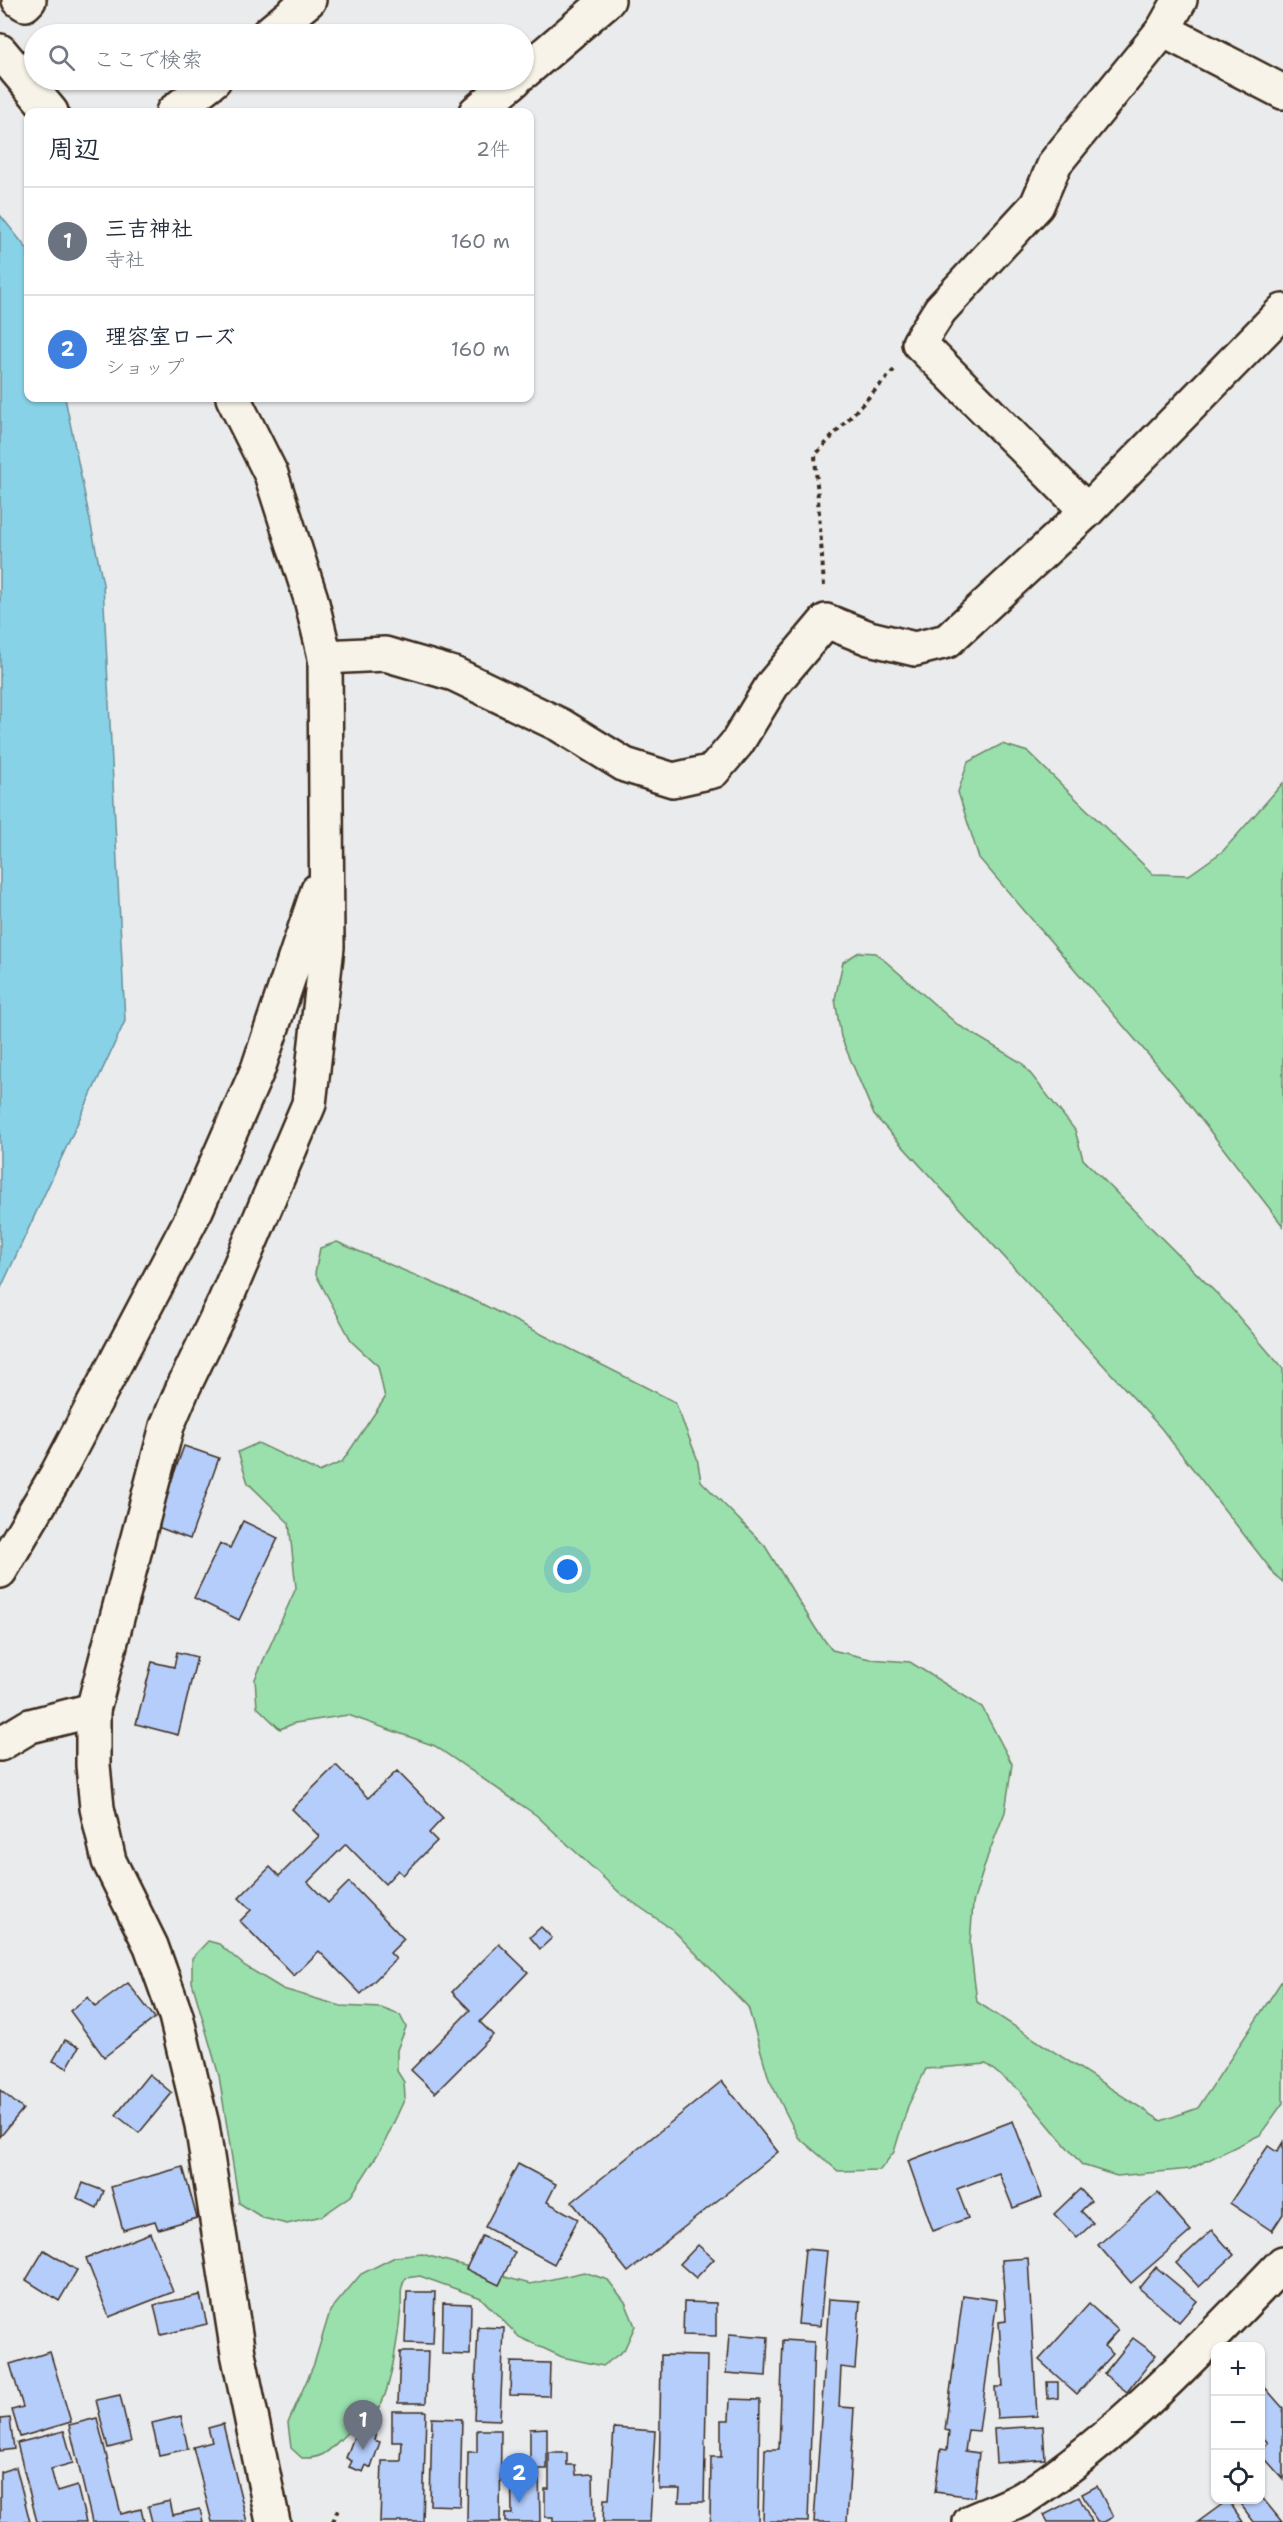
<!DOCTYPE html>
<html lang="ja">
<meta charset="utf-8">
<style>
:root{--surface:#fff;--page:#f2f2f3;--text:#1f2937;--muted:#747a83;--line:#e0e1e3;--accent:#0b8043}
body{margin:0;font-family:"Shantell Sans","Klee One",sans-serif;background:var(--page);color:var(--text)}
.controls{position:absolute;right:18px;bottom:18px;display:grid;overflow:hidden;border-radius:12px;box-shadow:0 2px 4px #0004}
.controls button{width:54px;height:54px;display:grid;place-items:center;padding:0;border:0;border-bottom:2px solid var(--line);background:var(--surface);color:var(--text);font:30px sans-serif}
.you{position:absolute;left:568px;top:1570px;width:21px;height:21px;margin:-15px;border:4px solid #fff;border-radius:50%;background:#1a73e8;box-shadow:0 0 0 9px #1a73e833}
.badge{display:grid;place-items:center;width:39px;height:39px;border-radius:50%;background:var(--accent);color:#fff;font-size:20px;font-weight:700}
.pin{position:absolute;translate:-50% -50px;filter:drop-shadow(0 2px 3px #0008)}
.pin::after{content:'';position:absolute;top:32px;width:21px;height:18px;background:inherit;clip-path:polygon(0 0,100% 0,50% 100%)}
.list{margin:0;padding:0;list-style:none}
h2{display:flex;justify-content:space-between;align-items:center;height:78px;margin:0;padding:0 24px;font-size:26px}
h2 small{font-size:20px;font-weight:400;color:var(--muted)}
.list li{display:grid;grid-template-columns:39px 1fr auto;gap:18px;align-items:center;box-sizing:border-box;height:108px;padding:0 24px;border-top:2px solid var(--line)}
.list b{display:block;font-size:22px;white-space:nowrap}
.list p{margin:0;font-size:20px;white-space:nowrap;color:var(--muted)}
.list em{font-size:20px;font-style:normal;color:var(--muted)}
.icon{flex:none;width:33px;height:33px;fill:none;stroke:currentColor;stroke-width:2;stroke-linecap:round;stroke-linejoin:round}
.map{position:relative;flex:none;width:1283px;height:2522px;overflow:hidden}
.search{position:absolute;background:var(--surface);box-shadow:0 2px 4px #0004;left:24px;top:24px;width:510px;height:66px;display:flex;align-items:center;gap:15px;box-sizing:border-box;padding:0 21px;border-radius:33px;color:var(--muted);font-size:22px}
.panel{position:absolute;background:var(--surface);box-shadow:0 2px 4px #0004;left:24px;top:108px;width:510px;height:294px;border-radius:12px}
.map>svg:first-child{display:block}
</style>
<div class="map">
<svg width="1283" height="2522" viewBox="0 0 1283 2522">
<rect width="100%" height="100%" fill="#eaebec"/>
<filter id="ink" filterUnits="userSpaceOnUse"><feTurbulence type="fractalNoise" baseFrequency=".0167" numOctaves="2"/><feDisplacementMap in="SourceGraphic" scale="12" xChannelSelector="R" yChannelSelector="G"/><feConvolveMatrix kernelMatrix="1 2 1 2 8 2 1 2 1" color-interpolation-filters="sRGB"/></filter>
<g filter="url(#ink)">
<g fill="#99e0ad" stroke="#6a8566" stroke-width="1.5">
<path d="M1002,744L1028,752L1153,874L1189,875L1223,851L1283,783V1226L1176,1087L979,858L958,792L968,762Z"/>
<path d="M859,952L876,953L958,1025L1022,1063L1075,1130L1083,1159L1231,1308L1283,1369V1582L1276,1576L1161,1428L874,1115L841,1037L835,999L843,962Z"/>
<path d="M337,1242L480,1303L675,1402L697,1458L701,1481L765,1546L816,1629L832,1650L870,1659L910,1662L982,1707L1012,1764L1005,1812L988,1855L973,1903L970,1944L977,2002L1161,2121L1198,2108L1283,1979V2103L1260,2135L1190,2169L1117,2176L1082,2165L1019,2090L986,2064L926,2069L908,2106L894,2152L880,2170L838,2171L798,2137L769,2079L748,2007L673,1930L621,1894L536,1815L435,1746L348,1715L295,1723L280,1729L257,1707L255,1679L296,1588L289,1523L248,1483L238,1452L258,1443L319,1472L342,1462L385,1398L378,1366L352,1342L315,1273L320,1248Z"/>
<path d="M208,1941L219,1944L245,1966L283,1989L341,2006L381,2008L400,2015L406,2027L397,2050V2071L404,2082L405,2098L383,2146L351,2196L322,2216L287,2224L263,2218L239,2203L219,2076L192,1982V1958Z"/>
<path d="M422,2254L530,2284L584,2272L608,2280L625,2302L635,2326L624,2350L603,2366L562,2357L519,2337L481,2298L420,2276L406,2278C399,2288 402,2296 401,2308C399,2330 391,2391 379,2407C370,2419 358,2424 347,2433C330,2448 327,2459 302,2458L291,2448L288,2423L314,2364L330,2311L361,2274L395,2257Z"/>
</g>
<path fill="#88d2e8" stroke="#698f97" stroke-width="1.5" d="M0,215L28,250V398H65L103,584L125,1021L0,1290Z"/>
<g fill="#b5cdfb" stroke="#3b2a1e" stroke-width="1.5">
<path d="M184,1446L219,1458L190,1539L155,1526Z"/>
<path d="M243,1521L278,1538L239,1620L194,1598L220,1544L230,1548Z"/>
<path d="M177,1652L197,1657L178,1735L136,1724L152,1662L174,1667Z"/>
<path d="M336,1765L368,1798L397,1771L443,1818L429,1833L437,1841L403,1875L398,1870L385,1884L346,1844L308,1882L328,1903L349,1882L404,1939L390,1953L396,1959L361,1994L319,1951L294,1976L240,1921L251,1910L239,1898L270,1867L279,1876L319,1836L292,1809Z"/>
<path d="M541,1927L552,1938L540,1949L530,1937Z"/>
<path d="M499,1944L528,1972L480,2022L493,2035L435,2093L411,2070L470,2010L452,1992Z"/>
<path d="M128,1983L155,2018L104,2057L70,2011L88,1997L95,2007Z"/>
<path d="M65,2040L79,2047L67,2068L53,2061Z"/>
<path d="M149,2074L172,2093L139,2133L116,2115Z"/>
<path d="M722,2081L778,2152L628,2272L572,2202Z"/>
<path d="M0,2090L23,2109L0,2137Z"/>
<path d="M1013,2121L1042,2197L1013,2208L999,2173L957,2189L968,2218L933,2231L908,2161Z"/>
<path d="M1283,2142V2214L1272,2231L1230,2203L1268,2146L1277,2152Z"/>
<path d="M518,2164L556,2184L547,2202L578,2219L554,2264L485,2227Z"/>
<path d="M183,2167L197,2218L158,2229L155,2221L123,2230L111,2187Z"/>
<path d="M83,2183L104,2191L97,2208L77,2198Z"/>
<path d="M1080,2189L1091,2201L1081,2211L1093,2223L1077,2238L1054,2214Z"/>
<path d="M1158,2193L1191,2231L1131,2283L1098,2245Z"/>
<path d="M1212,2230L1234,2255L1199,2287L1176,2263Z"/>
<path d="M150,2233L173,2292L109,2317L86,2258Z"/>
<path d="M482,2236L515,2252L499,2285L466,2269Z"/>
<path d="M698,2245L714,2259L696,2278L680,2264Z"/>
<path d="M805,2249L827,2251L820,2326L798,2324Z"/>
<path d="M44,2250L77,2270L59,2301L26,2280Z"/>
<path d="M1028,2258L1037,2416L997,2418L995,2387H1003L999,2322L1006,2321L1002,2260Z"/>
<path d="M1156,2267L1197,2301L1179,2322L1139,2288Z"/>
<path d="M407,2292H435L433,2344L405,2343Z"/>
<path d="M200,2295L207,2324L161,2335L154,2305Z"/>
<path d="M963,2295L997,2300L979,2431L968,2430L965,2451L979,2453L974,2497L935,2492L941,2449L947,2450L949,2431L945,2430Z"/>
<path d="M829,2299L860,2301L855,2369L841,2367L839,2407L854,2408L847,2522H814Z"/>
<path d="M684,2302L716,2303V2336L683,2335Z"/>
<path d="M443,2303L471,2304L470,2355L442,2354Z"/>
<path d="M1089,2304L1118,2330L1104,2346L1113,2354L1077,2394L1039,2360Z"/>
<path d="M478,2327L504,2328L500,2420L474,2419Z"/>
<path d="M729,2334L768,2337L766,2376L726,2373Z"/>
<path d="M1133,2338L1156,2355L1127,2392L1104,2374Z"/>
<path d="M783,2340L814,2342L808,2522L763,2521L765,2449H779Z"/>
<path d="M50,2352L71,2422L20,2437L12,2410L23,2407L10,2364Z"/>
<path d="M400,2352H428L426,2403H398Z"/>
<path d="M661,2355L707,2356L704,2502H679L680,2489H659Z"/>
<path d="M511,2362L550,2363L549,2396L510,2395Z"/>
<path d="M1047,2382H1058V2398L1048,2399Z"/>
<path d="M1260,2382L1283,2408V2479L1260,2453V2449L1268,2443L1260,2434Z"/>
<path d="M120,2395L131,2442L108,2448L96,2400Z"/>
<path d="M730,2399L760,2400L758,2522H710L711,2457H721V2420H729Z"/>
<path d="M392,2411H426L423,2522H380L382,2461H401L402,2442H392Z"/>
<path d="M181,2416L188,2449L159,2455L152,2423Z"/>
<path d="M10,2418L14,2449L0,2451V2419Z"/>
<path d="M97,2418L121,2514L141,2509L144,2522H92L69,2425Z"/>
<path d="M432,2418L462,2419L460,2506L430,2505Z"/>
<path d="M223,2424L247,2522H212L193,2447L212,2442L208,2428Z"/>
<path d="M1043,2426L1045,2459L996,2463L994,2429Z"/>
<path d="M547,2428V2469H539L540,2522H505V2514H512L511,2458H530V2429Z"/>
<path d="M614,2428L655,2431L650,2522H603L604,2499H609Z"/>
<path d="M365,2429L376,2433L374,2440L380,2442L371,2468L366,2465L363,2472L349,2467L352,2461L346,2458L355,2434L362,2436Z"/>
<path d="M477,2430H501L500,2522H467L468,2452H477Z"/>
<path d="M64,2431L73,2463L51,2469L57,2492L77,2486L86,2522H37L17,2443Z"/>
<path d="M549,2453H567V2465H575L576,2475L593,2474L594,2522H553V2517H545V2489H549Z"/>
<path d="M16,2467L30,2522H0V2472Z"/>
<path d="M1097,2486L1113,2517L1104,2522H1097L1082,2494Z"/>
<path d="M1260,2495L1282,2522H1254L1238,2501L1260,2500Z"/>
<path d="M1079,2497L1092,2522H1048L1044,2515Z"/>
<path d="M1228,2500L1243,2522H1198Z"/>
<path d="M170,2501L173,2515L200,2509L203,2522H152L148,2506Z"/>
</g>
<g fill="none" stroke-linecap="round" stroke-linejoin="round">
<g stroke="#3b2a1e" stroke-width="38">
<g id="minor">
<path d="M19,0L25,4L29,0"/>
<path d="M1163,30L1283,92"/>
<path d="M268,34L309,0"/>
<path d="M0,51L51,112"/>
<path d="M524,72L608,0"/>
<path d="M173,112L214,80"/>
<path d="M476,112L515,80"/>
<path d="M233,398L271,474L311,599L325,657L327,947L309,1104L225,1301L183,1388L167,1426L93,1710V1765L97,1808L109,1861L151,1946L176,2016L202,2125L238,2353L273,2522"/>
<path d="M1087,511L919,343L940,310L1037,205L1055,163L1163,30L1180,0"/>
<path d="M325,657L385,654L454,674L560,725L625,765L673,780L713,771L737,743L773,684L826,621L869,638L915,649L947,641L1087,511L1283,311"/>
<path d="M0,1571L57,1474L196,1210L258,1069L318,890"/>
<path d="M0,1744L30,1726L93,1710"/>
<path d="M970,2522C987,2514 1007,2508 1024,2498C1118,2437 1205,2345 1283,2263"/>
</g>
</g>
<g stroke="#3b2a1e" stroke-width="4" stroke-dasharray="4.5 4.5" stroke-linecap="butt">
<path d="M824,586L815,455L894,370"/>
<path d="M333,2522L338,2509"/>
</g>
<use href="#minor" stroke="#f7f3e8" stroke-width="33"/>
</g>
</g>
</svg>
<div class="controls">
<button>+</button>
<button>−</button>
<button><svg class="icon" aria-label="locate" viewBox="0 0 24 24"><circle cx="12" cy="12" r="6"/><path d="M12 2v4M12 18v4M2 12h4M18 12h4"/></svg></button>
</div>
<div class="you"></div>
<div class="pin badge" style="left:363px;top:2450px;background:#6b7280">1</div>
<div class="pin badge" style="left:519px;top:2503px;background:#3f7fe0">2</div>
<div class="search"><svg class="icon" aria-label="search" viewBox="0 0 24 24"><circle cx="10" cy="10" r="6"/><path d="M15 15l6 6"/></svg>ここで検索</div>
<section class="panel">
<h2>周辺<small>2件</small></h2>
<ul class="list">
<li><span class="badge" style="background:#6b7280">1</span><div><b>三吉神社</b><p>寺社</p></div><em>160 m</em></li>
<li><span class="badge" style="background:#3f7fe0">2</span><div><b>理容室ローズ</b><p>ショップ</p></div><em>160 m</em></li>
</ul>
</section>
</div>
